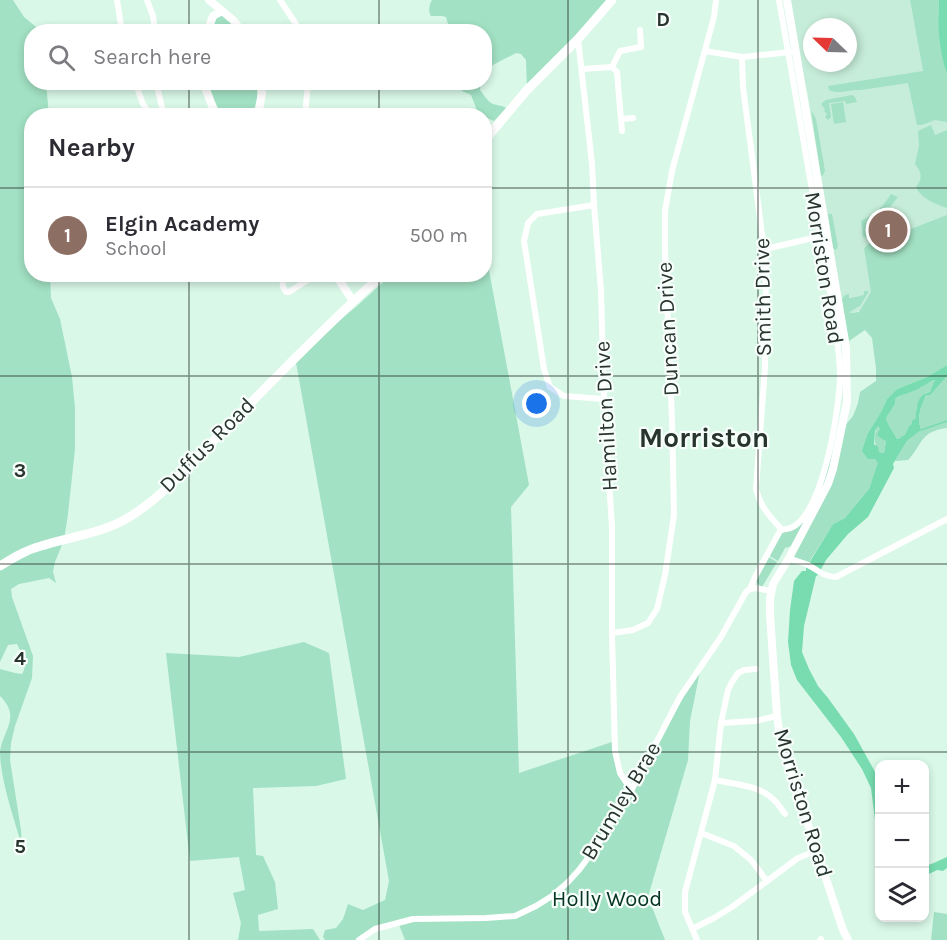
<!DOCTYPE html>
<meta charset="utf-8">
<style>
:root{--surface:#fff;--page:#f2f2f3;--text:#2b2b33;--muted:#7c7c81;--line:#e1e1e2;--accent:#c53929}
body{margin:0;font-family:Karla,sans-serif;background:var(--page);color:var(--text)}
.controls{position:absolute;right:18px;bottom:18px;display:grid;overflow:hidden;border-radius:12px;box-shadow:0 3px 9px #0003}
.controls button{width:54px;height:54px;display:grid;place-items:center;padding:0;border:0;border-bottom:2px solid var(--line);background:var(--surface);color:var(--text);font:30px sans-serif}
.compass{position:absolute;left:803px;top:18px;width:54px;height:54px;border-radius:50%;background:var(--surface);box-shadow:0 3px 9px #0003;rotate:293deg}
.you{position:absolute;left:537px;top:404px;width:21px;height:21px;margin:-15px;border:4px solid #fff;border-radius:50%;background:#1a73e8;box-shadow:0 0 0 9px #1a73e833}
.badge{display:grid;place-items:center;width:39px;height:39px;border-radius:50%;background:var(--accent);color:#fff;font-size:20px;font-weight:700}
.pin{position:absolute;translate:-50% -50%;border:3px solid #fff;box-shadow:0 2px 6px #0006}
.list{margin:0;padding:0;list-style:none}
h2{display:flex;justify-content:space-between;align-items:center;height:78px;margin:0;padding:0 24px;font-size:26px}
h2 small{font-size:20px;font-weight:400;color:var(--muted)}
.list li{display:grid;grid-template-columns:39px 1fr auto;gap:18px;align-items:center;box-sizing:border-box;height:96px;padding:0 24px;border-top:2px solid var(--line)}
.list b{display:block;font-size:22px;white-space:nowrap}
.list p{margin:0;font-size:20px;white-space:nowrap;color:var(--muted)}
.list em{font-size:20px;font-style:normal;color:var(--muted)}
.icon{flex:none;width:33px;height:33px;fill:none;stroke:currentColor;stroke-width:2;stroke-linecap:round;stroke-linejoin:round}
.map{position:relative;flex:none;width:947px;height:940px;overflow:hidden}
.search{position:absolute;background:var(--surface);box-shadow:0 3px 9px #0003;left:24px;top:24px;width:468px;height:66px;display:flex;align-items:center;gap:15px;box-sizing:border-box;padding:0 21px;border-radius:24px;color:var(--muted);font-size:22px}
.panel{position:absolute;background:var(--surface);box-shadow:0 3px 9px #0003;left:24px;top:108px;width:468px;height:174px;border-radius:24px}
.map>svg:first-child{display:block}
</style>
<div class="map">
<svg width="947" height="940" viewBox="0 0 947 940">
<rect width="100%" height="100%" fill="#d9f8e8"/>
<path fill="#c6edd9" fill-rule="evenodd" d="M787,0H910L923,71L947,105V344L894,305L844,314L807,90H803ZM812,27H848V63H812Z"/>
<g fill="#a2e1c3">
<path d="M0,0H13L24,17L41,31L32,32V82L46,83L49,115L32,116V274L50,275L51,298L60,319L72,377L75,408V449L68,514L64,540L55,562L53,572L56,583L49,578L19,584L11,589L12,597L33,656L32,678L15,726L11,743L10,760L21,830L22,846C14,819 0,779 0,751C4,728 21,717 0,696V669L15,673L22,674C25,668 26,665 23,659L25,654L24,651L20,650L17,644L8,645L0,662Z"/>
<path d="M432,0H612L527,90L526,60L521,54L516,53L487,68L485,73L484,32L450,31L446,17L442,16H431C428,12 429,5 432,0Z"/>
<path d="M910,0H939L938,15L947,74V122L935,120L922,125H917L908,83L861,90C850,89 839,95 829,90L828,86L923,71Z"/>
<path d="M220,14L224,15L239,32H211L216,19Z"/>
<path d="M208,83H257V98L253,115H222L215,102Z"/>
<path d="M460,83H481L480,90C484,95 487,101 493,104C498,106 502,105 506,108L494,121L485,117L484,116L478,113L471,95L462,91Z"/>
<path d="M852,95L855,97L857,102L846,104L845,101L829,103L831,117L828,120L825,117L827,114L824,111L825,109L821,104L826,100Z"/>
<path d="M843,102L846,122L834,124L831,104Z"/>
<path d="M811,110L816,119L825,171L823,175L821,176Z"/>
<path d="M931,125L935,135L947,130V208C936,204 921,199 916,187C923,179 922,172 915,164L919,146L918,131Z"/>
<path d="M891,194L898,197L866,237H863L861,221C875,214 883,207 891,194Z"/>
<path d="M828,214H832L838,246L836,250L833,248Z"/>
<path d="M947,215V365L927,377L897,389L887,399L881,412L868,433L875,459L879,463L869,489L845,518L833,524L809,562L805,564L789,558L828,484L843,428L853,416L858,403L860,392L876,381V368L872,338L865,330L849,341L842,299L845,295L849,294V298H851L864,295V291H869L860,306L851,311L850,313L859,312L871,292L864,248L871,242L872,244Z"/>
<path d="M485,249L529,485L511,507L519,773L615,741L620,773L632,788L701,666L690,721L688,760L648,897L665,940H405L398,922L375,929L359,940H325L323,937L325,930L336,928L343,919L348,904L363,910L385,900L389,881L295,357L357,306L391,275L484,274Z"/>
<path d="M947,376V428C919,432 924,443 908,460L895,461L907,441L921,430C917,416 920,409 926,395L930,394Z"/>
<path d="M936,380L930,392L925,393L916,408L917,418L913,425L902,437L897,439C893,431 888,426 886,418L895,404V399L922,385Z"/>
<path d="M878,425L886,441L884,453L879,452C874,443 873,435 878,425Z"/>
<path d="M834,447H836L824,486L792,546L785,548L778,561L768,555L781,534C786,531 793,531 798,527C813,514 829,467 834,447Z"/>
<path d="M767,556L777,562L762,587L759,585L756,581Z"/>
<path d="M304,642L329,653L346,779L316,786L253,788L256,855L263,856L275,882L278,909L258,915L259,931L313,929L320,940H238L241,923L233,893L245,890L239,857L190,861L166,653L239,657Z"/>
<path d="M934,912L947,914V940H931Z"/>
</g>
<g fill="#78dcb0" fill-rule="evenodd">
<path d="M939,0H947V74C939,50 937,24 939,0Z"/>
<path d="M947,365V376L930,395H926C920,409 917,416 921,430L907,441L893,464L894,468L868,517L848,534L826,560L818,575L816,576L804,626L802,652L809,669L818,686L828,698L854,734L879,779V852L871,788L862,769L841,737L797,680L791,665L788,642L790,610L794,581L802,571H806V568L833,524L845,518L869,489L878,463L875,459H868L862,451L868,433L881,412L887,399L897,389L927,377ZM935,380L930,392C917,394 916,408 916,418L912,421V424L909,426C907,433 903,437 897,439C893,431 888,426 886,418L895,404V399C902,394 910,393 918,389C924,385 928,383 935,380ZM878,426L880,429L877,435L882,439L886,441L884,453L879,452L878,447L874,444L875,431Z"/>
<path d="M947,857V868L943,871L937,870L925,876V866C933,864 939,860 947,857Z"/>
</g>
<g fill="none" stroke-linecap="round" stroke-linejoin="round">
<path stroke="#78dcb0" stroke-width="1.5" d="M921,430L947,421"/>
<g stroke="#fff" stroke-width="6">
<path d="M117,0L122,32"/>
<path d="M147,0L153,16L155,32"/>
<path d="M280,0L296,24L298,32"/>
<path d="M779,0L836,328C837,344 840,359 840,375C840,404 822,535 781,529"/>
<path d="M124,32L145,28"/>
<path d="M578,39L592,164L594,205L601,291L604,399L612,528V633L615,751L620,773L626,782L632,789"/>
<path d="M705,51L742,57L790,52"/>
<path d="M742,57L743,87L766,265L765,367L756,489C761,508 769,515 781,529"/>
<path d="M612,67L620,51L641,47L640,30"/>
<path d="M582,69L612,67L617,72L622,131"/>
<path d="M135,82L143,104L151,116"/>
<path d="M156,82L164,116"/>
<path d="M305,116L308,82"/>
<path d="M621,119L633,118"/>
<path d="M594,205L537,214L528,223L524,241L544,369L550,387L564,396L604,399"/>
<path d="M765,249L822,236"/>
<path d="M282,274L283,287L286,292H289L317,274"/>
<path d="M789,558C795,561 802,562 808,565C818,570 824,577 836,577L947,519"/>
<path d="M750,589L755,588L771,591"/>
<path d="M612,633L633,630L648,623L657,609L665,575L674,515L672,419L665,253V211L672,171L714,17L716,0"/>
<path d="M721,723L755,721L777,716"/>
<path d="M715,780C733,784 759,785 773,799C778,803 781,809 785,814"/>
<path d="M701,833L734,846L751,860L767,881"/>
<path d="M692,929L714,918L732,907L798,858L816,851"/>
<path d="M359,940L375,929L413,919L486,918L515,916L536,906L552,896L567,883L579,870L599,843L632,789L680,697L721,637L746,592L750,589L755,577L781,529"/>
<path d="M697,940L685,912V892L715,780L721,723L728,690L732,682L738,673L744,670L756,669"/>
<path d="M820,940L821,939"/>
</g>
<g stroke="#fff" stroke-width="8">
<path d="M209,0L233,20L243,32"/>
<path d="M787,0L846,348L847,402L833,469L828,484L789,558L773,584L770,599V615L777,716L781,743L843,930L848,940"/>
<path d="M207,32L213,16L222,11"/>
<path d="M203,82L216,116"/>
<path d="M258,116L262,93L260,82"/>
<path d="M335,274L353,301"/>
</g>
<g stroke="#fff" stroke-width="9">
<path d="M484,143L490,134L527,90L578,39L612,0"/>
<path d="M0,566C13,558 26,550 41,546C71,536 103,534 131,516C166,494 195,459 224,430C276,377 328,324 383,274"/>
</g>
</g>
<path fill="none" stroke="#28342e" stroke-width="1.5" stroke-opacity="0.55" d="M189,0V32M379,0V32M568,0V940M758,0V940M189,82V116M379,82V116M0,188H32M484,188H947M189,274V940M379,274V940M0,376H947M0,564H947M0,752H947"/>
<g text-anchor="middle" dominant-baseline="central" stroke-width="4.5" stroke-linejoin="round" paint-order="stroke">
<g font-size="22" fill="#28342e" stroke="#f8fefb">
<text transform="translate(824 268) rotate(81)">Morriston Road</text>
<text transform="translate(763 297) rotate(-91)">Smith Drive</text>
<text transform="translate(668 329) rotate(-93)">Duncan Drive</text>
<text transform="translate(606 416) rotate(-93)">Hamilton Drive</text>
<text transform="translate(207 445) rotate(-45)">Duffus Road</text>
<text transform="translate(621 801) rotate(-59)">Brumley Brae</text>
<text transform="translate(803 803) rotate(73)">Morriston Road</text>
</g>
<g font-size="22" fill="#073524" stroke="#f8fefb">
<text x="607" y="899">Holly Wood</text>
</g>
<g font-size="28" font-weight="bold" fill="#28342e" stroke="#f8fefb">
<text x="704" y="437">Morriston</text>
</g>
</g>
<g font-size="20" text-anchor="middle" font-weight="bold" fill="#28342e" stroke="#f8fefb" stroke-width="4.5" stroke-linejoin="round" paint-order="stroke">
<text x="663" y="26">D</text>
<text x="20" y="477">3</text>
<text x="20" y="665">4</text>
<text x="20" y="853">5</text>
</g>
</svg>
<div class="controls">
<button>+</button>
<button>−</button>
<button><svg class="icon" aria-label="layers" viewBox="0 0 24 24"><path d="M12 4l9 5-9 5-9-5zM3 14l9 5 9-5"/></svg></button>
</div>
<svg class="compass" viewBox="-18 -18 36 36"><path d="M0-13l5 13h-10z" fill="#e53935"/><path d="M0 13l5-13h-10z" fill="#7c7c81"/></svg>
<div class="you"></div>
<div class="pin badge" style="left:888px;top:230px;background:#8d6e63">1</div>
<div class="search"><svg class="icon" aria-label="search" viewBox="0 0 24 24"><circle cx="10" cy="10" r="6"/><path d="M15 15l6 6"/></svg>Search here</div>
<section class="panel">
<h2>Nearby<small></small></h2>
<ul class="list">
<li><span class="badge" style="background:#8d6e63">1</span><div><b>Elgin Academy</b><p>School</p></div><em>500 m</em></li>
</ul>
</section>
</div>
